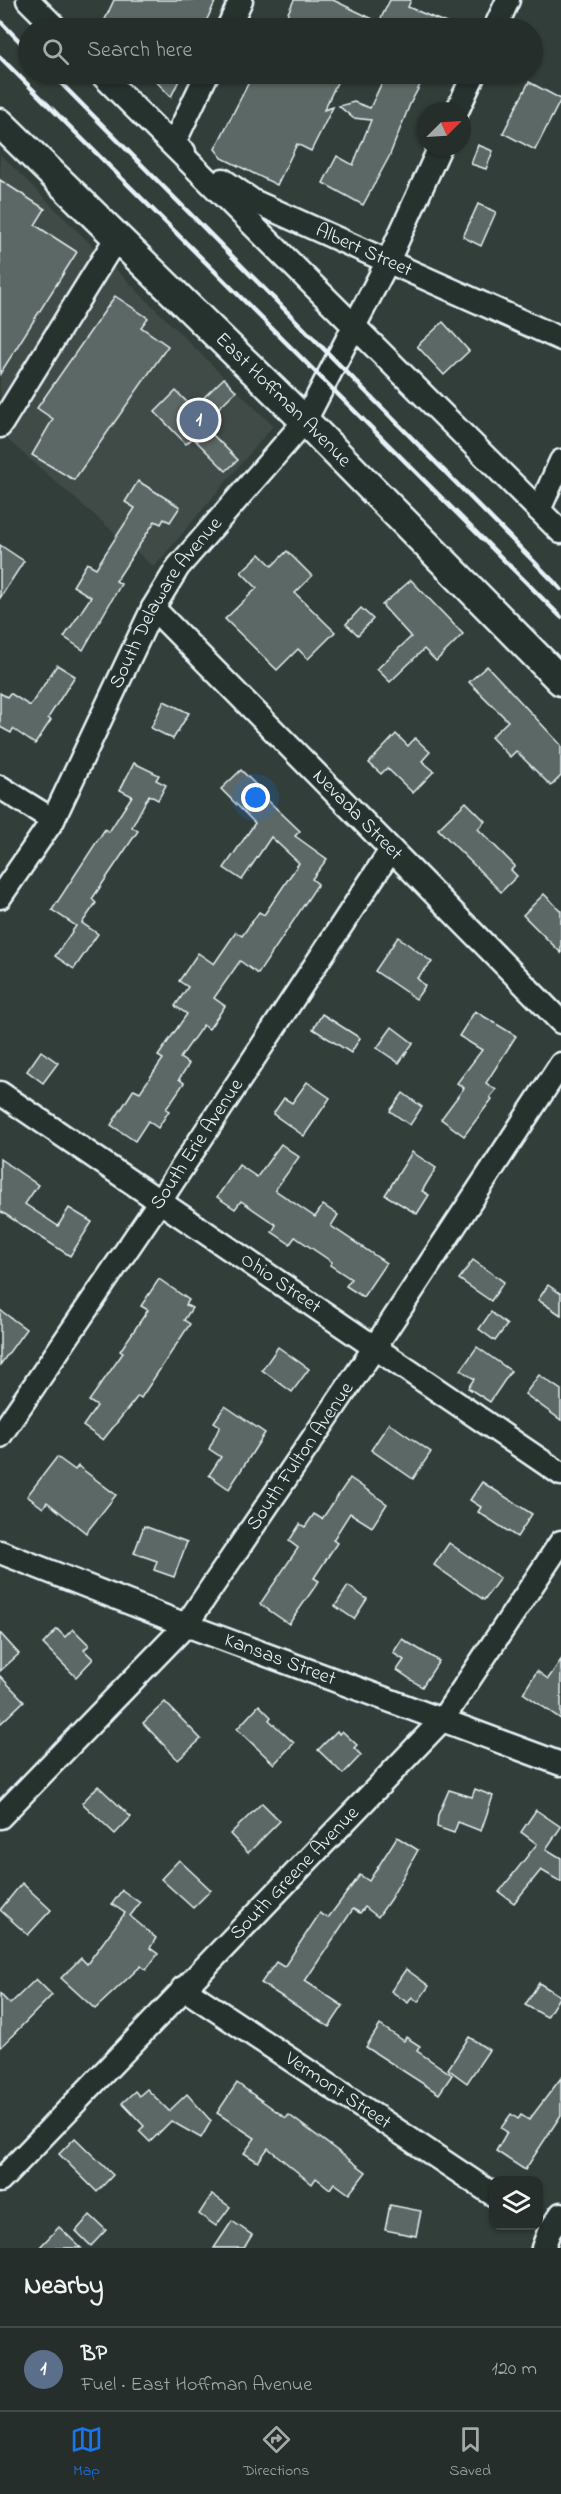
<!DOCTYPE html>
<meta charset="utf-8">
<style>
:root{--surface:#262e2b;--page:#2e3633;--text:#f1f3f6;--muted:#a4a8a9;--line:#424a47;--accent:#1a73e8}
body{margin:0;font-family:"Indie Flower",sans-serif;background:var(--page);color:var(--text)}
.controls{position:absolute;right:18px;bottom:18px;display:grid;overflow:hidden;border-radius:12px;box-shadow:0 2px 4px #0004}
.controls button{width:54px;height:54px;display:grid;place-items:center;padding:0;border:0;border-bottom:2px solid var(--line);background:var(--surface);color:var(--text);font:30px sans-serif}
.compass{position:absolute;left:417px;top:102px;width:54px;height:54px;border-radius:50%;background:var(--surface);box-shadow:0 2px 4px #0004;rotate:66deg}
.you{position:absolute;left:256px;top:798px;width:21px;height:21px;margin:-15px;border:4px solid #fff;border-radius:50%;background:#1a73e8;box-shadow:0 0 0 9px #1a73e833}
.badge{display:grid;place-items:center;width:39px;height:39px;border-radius:50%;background:var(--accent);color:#fff;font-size:20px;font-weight:700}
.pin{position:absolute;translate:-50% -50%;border:3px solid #fff;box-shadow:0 2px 6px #0006}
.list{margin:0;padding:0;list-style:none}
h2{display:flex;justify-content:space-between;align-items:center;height:78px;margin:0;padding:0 24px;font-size:26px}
h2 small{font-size:20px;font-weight:400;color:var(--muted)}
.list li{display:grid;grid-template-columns:39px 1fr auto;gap:18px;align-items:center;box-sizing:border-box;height:84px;padding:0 24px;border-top:2px solid var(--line)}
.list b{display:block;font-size:22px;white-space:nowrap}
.list p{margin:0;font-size:20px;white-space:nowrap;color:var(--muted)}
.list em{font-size:20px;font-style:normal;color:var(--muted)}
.icon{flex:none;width:33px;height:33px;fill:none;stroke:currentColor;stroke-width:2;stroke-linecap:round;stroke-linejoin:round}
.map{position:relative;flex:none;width:561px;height:2248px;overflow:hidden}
.search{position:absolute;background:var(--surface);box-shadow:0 2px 4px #0004;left:18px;right:18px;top:18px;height:66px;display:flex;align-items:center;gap:15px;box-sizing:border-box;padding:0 21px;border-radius:33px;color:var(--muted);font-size:22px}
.sheet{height:162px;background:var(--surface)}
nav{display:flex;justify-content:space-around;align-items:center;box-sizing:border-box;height:84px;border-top:2px solid var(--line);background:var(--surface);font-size:16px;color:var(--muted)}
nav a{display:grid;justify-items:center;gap:3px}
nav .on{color:var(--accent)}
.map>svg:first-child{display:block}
</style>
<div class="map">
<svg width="561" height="2248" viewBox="0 0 561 2248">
<rect width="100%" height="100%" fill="#323e39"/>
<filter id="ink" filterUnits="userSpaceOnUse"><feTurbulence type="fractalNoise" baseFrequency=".0167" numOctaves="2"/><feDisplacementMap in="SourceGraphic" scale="12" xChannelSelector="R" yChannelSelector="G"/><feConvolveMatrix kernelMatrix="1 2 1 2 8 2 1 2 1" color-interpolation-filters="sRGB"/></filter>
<g filter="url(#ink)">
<path fill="#3f4b46" d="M0,154L273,426L154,567L0,433Z"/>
<g fill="#5c6865" stroke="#e8f1f8" stroke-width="1.5">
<path d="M114,0H216L203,28H101Z"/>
<path d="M294,0H333L379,22L390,0H411L408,7L458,28H281Z"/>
<path d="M149,74H182L171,97Z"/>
<path d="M253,74H341L324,110L333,107L311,151L297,144L277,185L222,158L215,149Z"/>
<path d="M396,74H426L410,104L389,157L363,205L323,183L337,156L353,165L371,120L353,118L339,106L354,102L370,108L384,78L392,82Z"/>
<path d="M529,82L561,99L535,150L503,133Z"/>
<path d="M478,145L493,151L486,169L471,164Z"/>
<path d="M0,180L45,209L35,225L77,252L0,374Z"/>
<path d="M478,204L496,212L481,246L463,237Z"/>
<path d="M115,296L148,318L141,327L168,346L74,480L32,455L53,419L37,408Z"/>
<path d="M443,322L469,351L444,375L417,346Z"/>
<path d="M224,378L236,391L205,421L208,424L205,427L238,460L226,471L193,438L186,444L155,412L176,391L193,408Z"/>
<path d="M138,481L180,507L170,522L164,519L161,524L155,521L116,581L121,584L83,650L64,637L91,597L73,586L87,563L96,568L135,508L125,502Z"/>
<path d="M0,545L24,561L0,598Z"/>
<path d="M287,551L312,576L295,593L335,632L308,659L298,649L277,670L225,619L257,588L241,572L260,554L272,566Z"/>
<path d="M411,580L463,634L436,661L424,649L390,682L377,669L411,637L382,605Z"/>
<path d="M361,608L373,619L358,635L346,624Z"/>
<path d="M57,665L75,676L48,718L51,720L35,744L13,729L11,733L0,727V693L7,697L10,693L30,706Z"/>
<path d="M487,666L561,745V776L551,786L516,751L510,757L491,737L508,721L469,682Z"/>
<path d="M164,701L189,713L173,739L151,728Z"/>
<path d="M396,734L408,746L415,738L430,752L422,761L434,771L413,793L387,768L381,774L369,763Z"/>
<path d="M134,763L159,775L156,780L166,785L158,800L149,795L132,827L138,831L92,899L96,903L82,923L98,934L74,969L55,956L76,926L52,910L105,829L109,832L132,796L120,790Z"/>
<path d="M241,770L259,788L257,790L300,831L295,836L327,859L312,879L318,884L258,974L240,961L214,998L225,1006L209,1029L203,1025L180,1058L189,1064L179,1079L184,1083L166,1109L169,1111L158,1128L148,1121L135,1141L111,1125L134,1089L140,1092L163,1059L158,1056L187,1014L175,1006L188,987L179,981L198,953L214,964L236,932L242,936L259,912L264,915L299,863L271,837L242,880L224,868L255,823L221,789Z"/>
<path d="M466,802L485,821L478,829L515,866L511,870L517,876L501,892L438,829Z"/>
<path d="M544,894L561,911V953L523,915Z"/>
<path d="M398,937L432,962L417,978L425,986L416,999L375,971Z"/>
<path d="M475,1011L516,1036L486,1083L496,1090L490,1097L492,1099L464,1136L441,1119L464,1088L457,1083L482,1050L459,1036Z"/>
<path d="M322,1014L360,1038L351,1053L313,1029Z"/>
<path d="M392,1027L413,1043L399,1063L377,1048Z"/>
<path d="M41,1051L58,1063L43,1083L27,1071Z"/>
<path d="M307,1082L330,1098L304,1136L273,1114L284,1098L292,1103Z"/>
<path d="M403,1093L422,1107L410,1125L390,1111Z"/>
<path d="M281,1144L299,1157L275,1190L315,1217L323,1205L338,1215L331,1226L386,1263L363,1297L346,1286L351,1279L330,1265L332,1262L295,1237L290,1244L272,1232L276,1225L241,1201L235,1209L217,1197L239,1165L257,1177Z"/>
<path d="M412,1152L436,1168L422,1191L429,1195L417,1214L385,1195Z"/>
<path d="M0,1159L38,1185L25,1204L58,1226L69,1208L92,1222L70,1256L0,1211Z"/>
<path d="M473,1260L504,1282L491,1301L459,1279Z"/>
<path d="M159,1279L189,1300L186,1305L192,1308L184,1320L190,1324L141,1398L138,1396L103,1440L83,1426L97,1406L89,1401L123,1353L120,1351L148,1310L141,1306Z"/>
<path d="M548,1285L561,1294V1315L538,1300Z"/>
<path d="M0,1310L26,1329L0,1365Z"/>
<path d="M491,1312L507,1325L495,1341L479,1329Z"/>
<path d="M278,1347L309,1369L292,1392L262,1370Z"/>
<path d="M477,1347L511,1371L490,1402L468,1388L474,1379L461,1370Z"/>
<path d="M539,1375L561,1390V1420L525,1394Z"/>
<path d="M225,1406L265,1433L229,1489L209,1475L221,1457L209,1449L220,1426L214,1422Z"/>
<path d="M389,1423L431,1452L413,1479L371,1450Z"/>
<path d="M57,1457L75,1470L78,1466L116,1495L86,1533L47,1502L43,1508L27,1496Z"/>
<path d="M350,1478L387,1504L372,1527L350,1513L333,1540L337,1543L314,1578L319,1581L289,1624L260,1604L298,1548L289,1541L300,1524L305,1527L314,1514L322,1519Z"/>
<path d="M482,1482L532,1514L517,1537L478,1512L481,1507L470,1500Z"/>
<path d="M144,1526L187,1542L174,1577L154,1570L157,1561L134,1553Z"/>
<path d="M449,1543L500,1578L484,1600L434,1565Z"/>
<path d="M348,1586L367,1599L354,1619L335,1606Z"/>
<path d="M57,1629L65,1637L73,1629L89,1645L84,1650L93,1659L76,1677L43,1644Z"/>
<path d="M0,1633L19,1654L0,1671Z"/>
<path d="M402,1639L439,1661L422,1687L397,1670L404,1660L393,1653Z"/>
<path d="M561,1660V1719L523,1693L537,1671L548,1679Z"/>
<path d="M0,1676L24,1701L0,1724Z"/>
<path d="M165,1702L201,1739L178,1760L143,1723Z"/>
<path d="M259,1705L271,1717L269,1720L294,1743L274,1764L237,1729Z"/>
<path d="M337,1731L339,1734L342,1731L357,1745L354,1748L361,1755L343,1774L318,1750Z"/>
<path d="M98,1786L131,1817L115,1834L82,1803Z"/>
<path d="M475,1789L493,1796L481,1831L458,1822L454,1833L437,1827L438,1815L449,1790L472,1797Z"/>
<path d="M262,1803L280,1821L248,1853L230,1834Z"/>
<path d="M536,1810L561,1827L546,1849L561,1858V1882L541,1870L514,1903L499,1892L537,1844L521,1832Z"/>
<path d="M397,1837L418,1850L391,1898L378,1917L365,1907L360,1913L353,1909L305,1981L343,2006L329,2027L261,1983L276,1962L284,1967L320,1913L328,1918L360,1875L369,1881Z"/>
<path d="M179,1860L211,1890L193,1908L161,1879Z"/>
<path d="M22,1883L51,1910L28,1935L0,1910Z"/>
<path d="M122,1890L140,1903L130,1916L156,1938L150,1948L158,1954L146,1970L141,1966L95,2009L61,1978L81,1958L87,1964L125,1913L112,1904Z"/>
<path d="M406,1969L429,1986L418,2002L412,1997L408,2003L391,1991Z"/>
<path d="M36,1979L52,1995L0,2048V1994L10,2004Z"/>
<path d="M539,1983L560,1996L547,2017L525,2005Z"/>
<path d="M380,2025L404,2041L406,2037L420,2046L417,2051L452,2075L439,2094L366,2047Z"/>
<path d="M469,2037L489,2050L467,2083L448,2069Z"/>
<path d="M561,2078V2115L525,2170L496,2151L507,2132L501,2128L511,2114L518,2119L521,2115L529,2120Z"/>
<path d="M237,2083L286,2118L289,2115L366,2172L349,2194L334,2183L330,2189L316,2178L312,2184L268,2148L258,2162L244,2153L255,2138L217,2113Z"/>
<path d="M147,2089L169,2111L187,2094L211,2121L201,2138L171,2121L150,2142L139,2131L144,2126L122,2103L135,2091L139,2096Z"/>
<path d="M75,2138L113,2175L97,2192L59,2154Z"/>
<path d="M212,2194L230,2207L216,2226L199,2214Z"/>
<path d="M390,2205L421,2211L416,2236L385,2230Z"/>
<path d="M90,2215L106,2230L91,2246L76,2231Z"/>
<path d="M232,2221L252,2235L244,2248H214Z"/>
<path d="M59,2227L81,2248H39Z"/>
</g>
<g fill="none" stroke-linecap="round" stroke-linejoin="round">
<g stroke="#e8f1f8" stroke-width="27">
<g id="minor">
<path d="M28,0L56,28"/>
<path d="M228,28L241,0"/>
<path d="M495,28L508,0"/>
<path d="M101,74L561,532"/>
<path d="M457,111L474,74"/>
<path d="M184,152L173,145L207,74"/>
<path id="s1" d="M223,180L253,201L561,339"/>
<path d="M0,426L117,237"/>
<path d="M539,510L561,461"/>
<path id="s2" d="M153,608L561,1022"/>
<path d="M0,787L53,820"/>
<path id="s3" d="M0,897L53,820L153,608L178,567L305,421L388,261L440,147"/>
<path id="s4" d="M0,1093L561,1474"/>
<path id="s5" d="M0,1436L160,1201L391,850"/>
<path id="s6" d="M0,1552L186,1625L561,1764"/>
<path id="s7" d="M0,1817L186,1625L375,1347L561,1064"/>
<path id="s8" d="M183,1988L494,2195"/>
<path id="s9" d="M0,2181L442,1720L561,1542"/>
<path d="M543,2248L549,2232L561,2214"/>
</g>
</g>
<g stroke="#e8f1f8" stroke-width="33">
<g id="major">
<path id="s10" d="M0,123L305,421L561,681"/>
</g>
</g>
<use href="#minor" stroke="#26332d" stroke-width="22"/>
<use href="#major" stroke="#26332d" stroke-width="28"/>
<g stroke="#e8f1f8" stroke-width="4.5">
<path d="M0,21L28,50"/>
<path d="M0,57L561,617"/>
<path d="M52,74L561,589"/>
</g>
</g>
</g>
<g text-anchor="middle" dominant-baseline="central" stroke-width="5" stroke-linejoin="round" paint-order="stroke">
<g font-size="20" fill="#e8f1f8" stroke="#26332d">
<text stroke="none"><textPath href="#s1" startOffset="158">Albert Street</textPath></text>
<text stroke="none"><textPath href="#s10" startOffset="396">East Hoffman Avenue</textPath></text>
<text stroke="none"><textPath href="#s3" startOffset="339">South Delaware Avenue</textPath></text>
<text stroke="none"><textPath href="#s2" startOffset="291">Nevada Street</textPath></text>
<text stroke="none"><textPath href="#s5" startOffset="352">South Erie Avenue</textPath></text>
<text stroke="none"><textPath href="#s4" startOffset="339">Ohio Street</textPath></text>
<text stroke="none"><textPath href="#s7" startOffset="471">South Fulton Avenue</textPath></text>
<text stroke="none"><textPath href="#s6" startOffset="300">Kansas Street</textPath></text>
<text stroke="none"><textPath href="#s9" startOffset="426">South Greene Avenue</textPath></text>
<text stroke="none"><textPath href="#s8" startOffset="186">Vermont Street</textPath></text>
</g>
</g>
</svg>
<div class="controls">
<button><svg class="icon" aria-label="layers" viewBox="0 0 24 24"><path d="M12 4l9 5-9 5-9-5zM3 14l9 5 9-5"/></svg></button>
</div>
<svg class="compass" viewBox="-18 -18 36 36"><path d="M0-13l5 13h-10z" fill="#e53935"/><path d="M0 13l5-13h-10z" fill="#a4a8a9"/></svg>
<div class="you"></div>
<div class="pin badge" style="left:199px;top:420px;background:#5c6f8a">1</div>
<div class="search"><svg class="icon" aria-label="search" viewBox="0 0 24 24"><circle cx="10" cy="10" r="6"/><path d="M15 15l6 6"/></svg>Search here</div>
</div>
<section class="sheet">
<h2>Nearby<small></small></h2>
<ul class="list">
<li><span class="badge" style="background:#5c6f8a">1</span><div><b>BP</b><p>Fuel · East Hoffman Avenue</p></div><em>120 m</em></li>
</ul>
</section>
<nav>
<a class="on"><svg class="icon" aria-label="map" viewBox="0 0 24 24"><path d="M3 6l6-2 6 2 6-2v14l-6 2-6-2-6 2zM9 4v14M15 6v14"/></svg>Map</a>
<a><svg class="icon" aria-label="directions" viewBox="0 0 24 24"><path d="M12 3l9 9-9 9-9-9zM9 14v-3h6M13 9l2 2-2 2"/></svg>Directions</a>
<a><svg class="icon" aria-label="saved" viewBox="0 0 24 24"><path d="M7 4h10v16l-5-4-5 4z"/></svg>Saved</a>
</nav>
